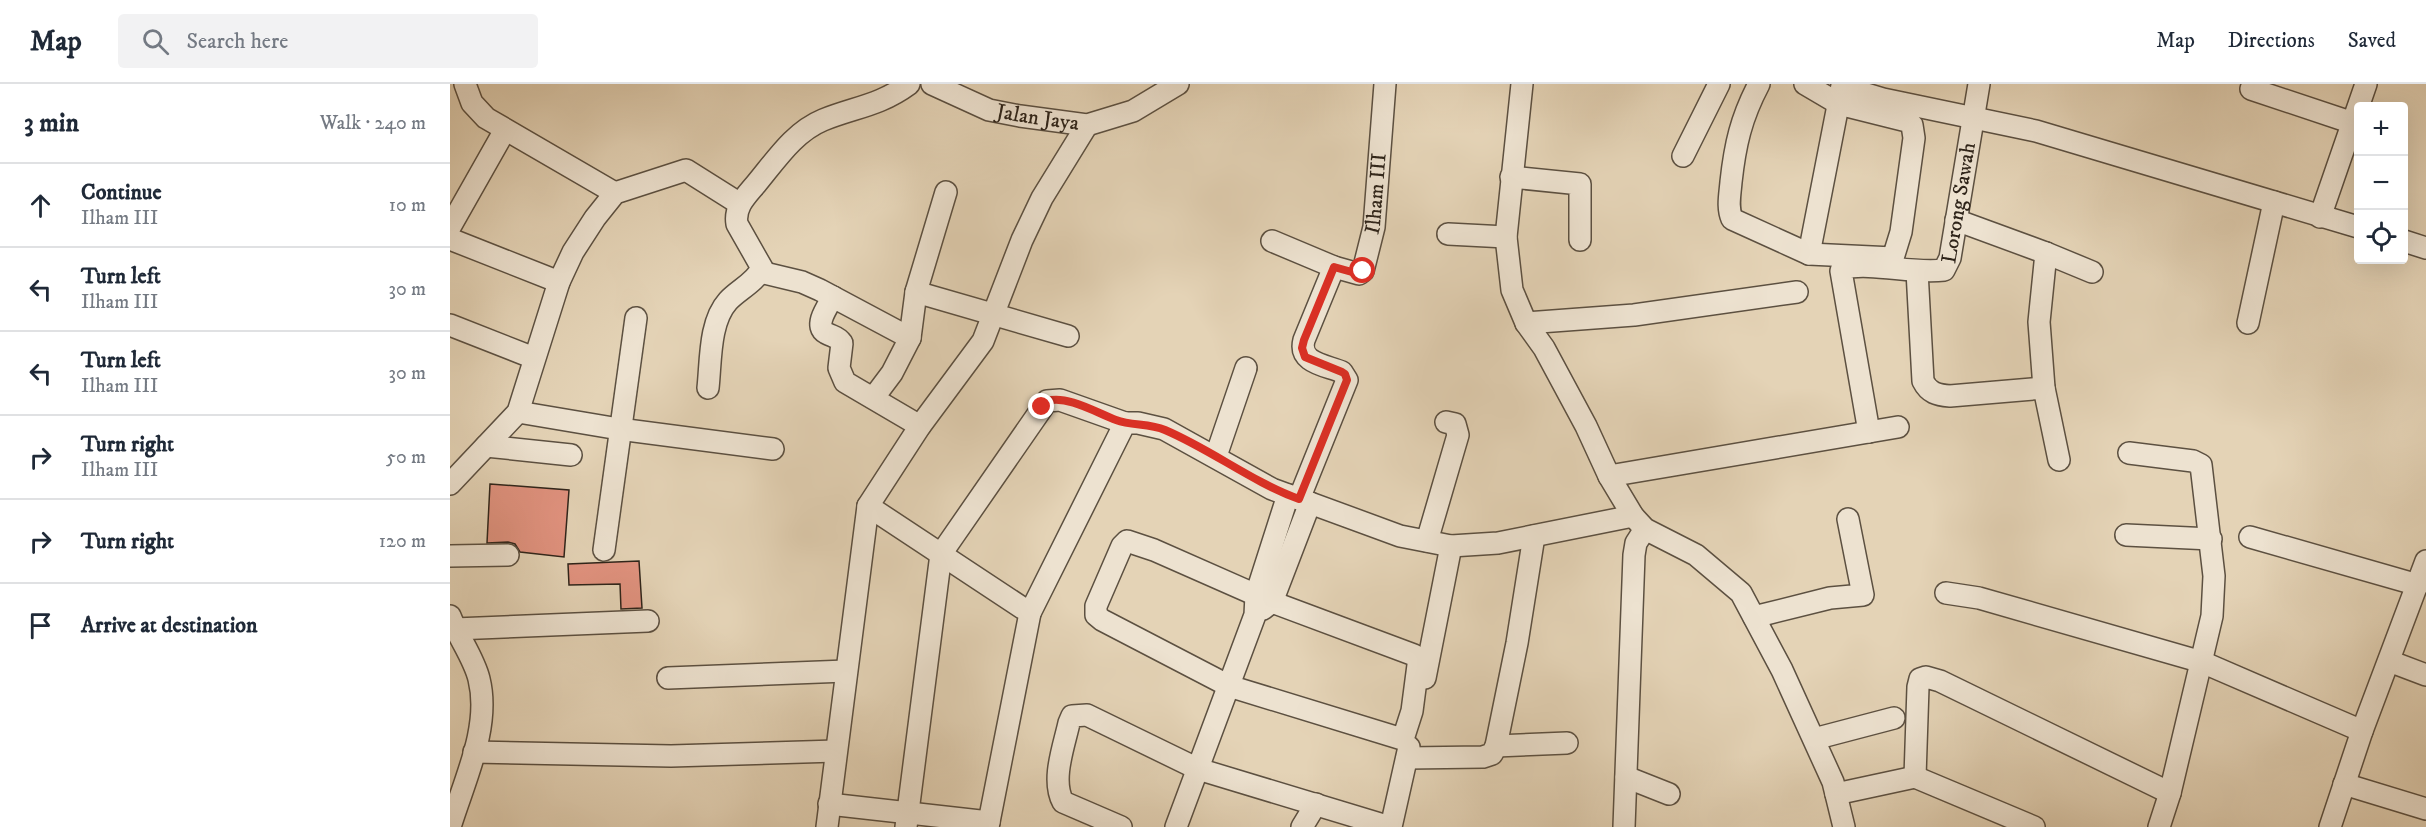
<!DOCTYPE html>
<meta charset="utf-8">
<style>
:root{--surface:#fff;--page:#f2f2f3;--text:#1f2937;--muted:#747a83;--line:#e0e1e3}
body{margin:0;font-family:"IM FELL DW Pica",serif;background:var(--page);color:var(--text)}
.controls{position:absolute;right:18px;top:18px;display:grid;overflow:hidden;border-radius:6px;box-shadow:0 6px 24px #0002}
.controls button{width:54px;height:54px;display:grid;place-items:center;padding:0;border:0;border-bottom:2px solid var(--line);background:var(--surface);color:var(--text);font:30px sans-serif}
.stop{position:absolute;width:18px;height:18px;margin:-14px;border:4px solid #d93025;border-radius:50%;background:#fff}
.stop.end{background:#d93025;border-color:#fff;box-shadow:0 2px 6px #0008}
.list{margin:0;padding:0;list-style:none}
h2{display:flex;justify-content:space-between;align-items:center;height:78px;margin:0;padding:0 24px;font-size:26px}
h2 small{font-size:20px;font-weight:400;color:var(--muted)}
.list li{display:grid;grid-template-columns:39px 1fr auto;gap:18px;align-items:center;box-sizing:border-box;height:84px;padding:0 24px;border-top:2px solid var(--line)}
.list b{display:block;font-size:22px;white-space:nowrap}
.list p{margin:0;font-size:20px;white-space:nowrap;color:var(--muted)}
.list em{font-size:20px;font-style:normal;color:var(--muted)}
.icon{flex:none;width:33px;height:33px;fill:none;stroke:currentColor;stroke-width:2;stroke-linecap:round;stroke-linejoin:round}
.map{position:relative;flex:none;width:1976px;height:743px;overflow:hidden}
header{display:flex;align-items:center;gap:36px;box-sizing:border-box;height:84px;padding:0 30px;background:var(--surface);border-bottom:2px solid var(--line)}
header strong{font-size:28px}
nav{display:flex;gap:33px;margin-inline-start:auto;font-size:21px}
.search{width:420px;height:54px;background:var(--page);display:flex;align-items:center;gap:15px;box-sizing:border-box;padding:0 21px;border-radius:6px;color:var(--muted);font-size:22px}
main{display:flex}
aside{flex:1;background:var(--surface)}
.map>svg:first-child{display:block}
</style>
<header>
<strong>Map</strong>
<div class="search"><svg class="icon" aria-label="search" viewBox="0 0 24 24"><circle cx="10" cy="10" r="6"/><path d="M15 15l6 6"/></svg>Search here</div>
<nav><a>Map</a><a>Directions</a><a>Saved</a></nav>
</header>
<main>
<aside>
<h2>3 min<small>Walk · 240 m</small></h2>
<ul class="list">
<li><svg class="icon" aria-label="ahead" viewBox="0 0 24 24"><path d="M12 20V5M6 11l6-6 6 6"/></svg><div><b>Continue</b><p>Ilham III</p></div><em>10 m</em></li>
<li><svg class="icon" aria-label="left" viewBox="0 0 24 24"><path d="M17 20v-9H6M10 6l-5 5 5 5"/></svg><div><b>Turn left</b><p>Ilham III</p></div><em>30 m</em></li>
<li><svg class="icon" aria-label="left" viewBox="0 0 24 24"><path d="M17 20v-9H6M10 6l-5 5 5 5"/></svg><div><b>Turn left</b><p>Ilham III</p></div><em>30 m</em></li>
<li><svg class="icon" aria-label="right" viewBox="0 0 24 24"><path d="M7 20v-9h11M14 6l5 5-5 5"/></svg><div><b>Turn right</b><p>Ilham III</p></div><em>50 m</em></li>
<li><svg class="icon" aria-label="right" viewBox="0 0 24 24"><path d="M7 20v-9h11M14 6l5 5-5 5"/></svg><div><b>Turn right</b></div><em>120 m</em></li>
<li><svg class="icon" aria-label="arrive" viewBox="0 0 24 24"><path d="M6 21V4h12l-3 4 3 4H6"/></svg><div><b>Arrive at destination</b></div></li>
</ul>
</aside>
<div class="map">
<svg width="1976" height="743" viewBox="0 0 1976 743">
<rect width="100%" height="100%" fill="#e4d3b6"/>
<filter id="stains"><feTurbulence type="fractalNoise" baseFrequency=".00333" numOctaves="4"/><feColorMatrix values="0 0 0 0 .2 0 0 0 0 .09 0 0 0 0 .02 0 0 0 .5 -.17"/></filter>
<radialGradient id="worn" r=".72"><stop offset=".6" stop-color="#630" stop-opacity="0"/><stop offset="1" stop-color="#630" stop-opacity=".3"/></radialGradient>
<g fill="#e29380" stroke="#2e241a" stroke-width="1.5">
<path d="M40,400L119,406L114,473L70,468L65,460L58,458L37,459Z"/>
<path d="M189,477L192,524L171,525L170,500L119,501L118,480Z"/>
</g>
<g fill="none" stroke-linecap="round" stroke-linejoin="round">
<g stroke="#5c5041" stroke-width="24">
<g id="minor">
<path d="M15,0L22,19L36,34L165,109"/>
<path id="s1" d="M482,0L539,26L570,32L637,41L683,27L728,0"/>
<path d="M1072,0L1056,153L1062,206L1076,239L1094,264L1136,342L1159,392L1183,432L1195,445L1246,471L1291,509L1332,586L1383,698L1394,743"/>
<path d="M1309,0C1291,34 1285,61 1281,98C1280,111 1277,123 1282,135L1359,170L1443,174L1451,148L1464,54L1462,41L1457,37L1389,20L1355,0"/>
<path d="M1392,0L1403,6L1433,15L1586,47L1908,143"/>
<path d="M1801,5L1903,39"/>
<path d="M1233,72L1269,0"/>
<path d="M1061,93L1130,100V156"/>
<path d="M496,108L466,208L618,252"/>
<path d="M1870,133L1916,0"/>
<path d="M1506,136L1596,169L1642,188"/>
<path d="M0,143L55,46"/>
<path d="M998,150L1056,153"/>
<path d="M0,155L109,198"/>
<path id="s2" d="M822,157L884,183L909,190L913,187L924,143L935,0"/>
<path d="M1954,157L1976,164"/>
<path d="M1596,169L1589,238L1594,304L1609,376"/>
<path d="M1359,170L1391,6"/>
<path d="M1467,187L1473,297C1479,309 1487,311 1500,312L1594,304"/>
<path d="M310,188L352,198L370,206L460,254"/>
<path d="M383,213C378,222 363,242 376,249C383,253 387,252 392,259L389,284L395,298L470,342"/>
<path d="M1076,239L1184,231L1347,208"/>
<path d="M1798,239L1824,118"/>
<path d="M0,241L84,274"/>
<path d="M258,304C261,277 259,238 278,217C288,206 306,198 312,184L287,140C284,123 296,112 306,100C326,76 344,48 373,36C405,23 429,22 459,0"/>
<path d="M424,313L442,289L460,254L466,208"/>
<path d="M68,328L169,345L323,365"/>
<path id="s3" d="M1419,348L1391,187L1392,184C1425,178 1461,190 1494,186L1500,174L1529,0"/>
<path d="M36,362L121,371"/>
<path d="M1679,369L1743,377L1751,381L1764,492L1762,532L1720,709L1709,743"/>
<path d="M766,372L796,284"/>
<path d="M1159,392L1448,343"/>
<path d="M0,400L68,328L109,198L123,168L145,134L165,109L236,86L290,120"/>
<path d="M849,415L897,296L892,288C875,281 848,279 854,256L884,183"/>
<path d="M1676,451L1761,455"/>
<path d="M1800,453L1968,501"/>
<path d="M677,457L704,466L822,518L964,571L968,575V581L962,627L954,652L952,655L779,602L652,536L646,531V522L672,462Z"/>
<path d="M977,457L1008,351L1005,340L996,338"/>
<path d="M154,466L186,234"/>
<path d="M0,472L58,471"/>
<path d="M1496,509L1529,514L1752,578L1912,647"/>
<path d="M813,525L822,518L860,419"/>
<path d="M580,529L675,339H688L714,345L822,405L950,452L1001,462L1048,459L1183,432"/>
<path d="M0,532C8,553 24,574 29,595C41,643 14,697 0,743"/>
<path d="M1304,533L1380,514L1413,511L1398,435"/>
<path d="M5,545L198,537"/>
<path d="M1939,577L1976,591"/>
<path d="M218,594L396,587"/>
<path d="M975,594L1001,462"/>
<path d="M1364,655L1444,634"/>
<path d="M1046,662L1117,659"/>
<path d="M24,668L221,672L386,667"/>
<path d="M957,674L1033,673L1042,670L1046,662L1067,559L1084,452"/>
<path d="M1176,693L1219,710"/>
<path d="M1465,693L1468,603L1470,595L1476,593L1490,597L1720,709"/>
<path d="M1894,700L1976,725"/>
<path d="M1386,710L1465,693L1584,743"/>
<path d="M379,720L539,738"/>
<path d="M377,743L418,422"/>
<path d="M456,743L491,470L597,317L610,316L675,339"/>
<path d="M538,743L580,529L418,422L470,342L533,257L572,156L592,114L637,41"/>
<path d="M671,743L613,718C601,696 614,662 619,639L622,632L637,631L748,685L940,743"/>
<path d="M726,743L805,531L806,511L838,411"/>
<path d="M852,743L866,720"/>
<path d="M941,743L959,663"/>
<path d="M1174,743L1184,471L1186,459L1195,445"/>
<path d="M1880,743L1912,647L1976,477"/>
</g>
</g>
<use href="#minor" stroke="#ede2d0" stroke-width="21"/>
</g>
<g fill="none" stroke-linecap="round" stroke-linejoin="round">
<path stroke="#d93025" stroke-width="8" d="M592,323L597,317C618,311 647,329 666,336C682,342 699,339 715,346C762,366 802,398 849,415L897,296L895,290L892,288L855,273L852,264L854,256L884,183L909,190L913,187"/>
</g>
<g text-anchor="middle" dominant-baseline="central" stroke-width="6" stroke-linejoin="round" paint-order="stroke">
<g font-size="21" fill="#2e241a" stroke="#ede2d0">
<text stroke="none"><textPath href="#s1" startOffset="112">Jalan Jaya</textPath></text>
<text stroke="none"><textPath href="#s2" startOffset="177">Ilham III</textPath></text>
<text stroke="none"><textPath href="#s3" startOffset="338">Lorong Sawah</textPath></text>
</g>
</g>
<rect width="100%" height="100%" filter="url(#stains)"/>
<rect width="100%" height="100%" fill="url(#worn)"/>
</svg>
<div class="controls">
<button>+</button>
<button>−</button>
<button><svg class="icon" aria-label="locate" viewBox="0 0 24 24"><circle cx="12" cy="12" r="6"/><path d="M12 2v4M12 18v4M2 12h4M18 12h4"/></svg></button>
</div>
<div class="stop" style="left:913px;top:187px"></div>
<div class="stop end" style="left:592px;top:323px"></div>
</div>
</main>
